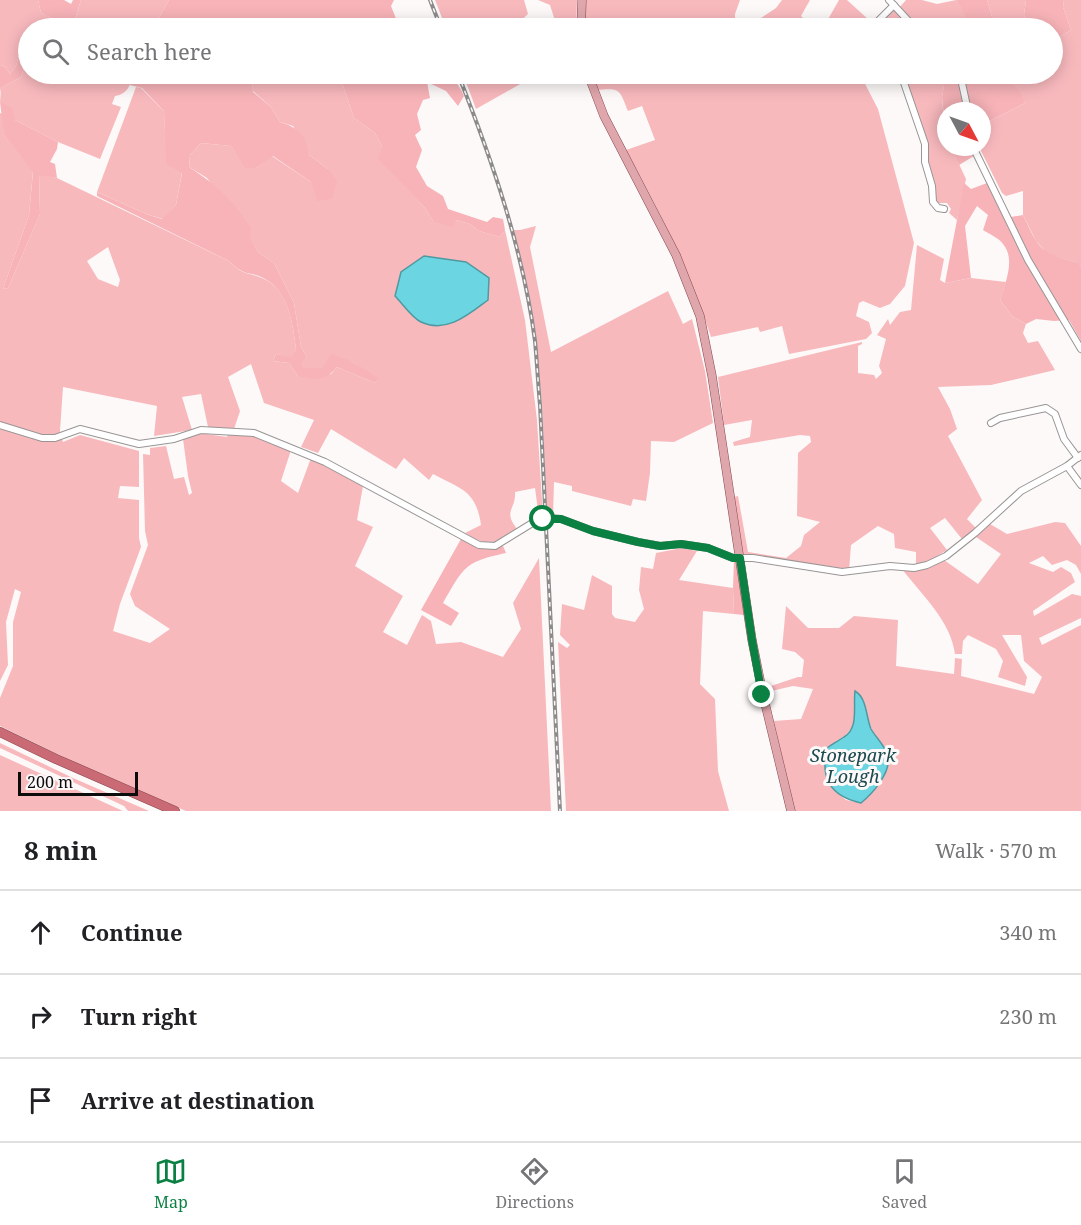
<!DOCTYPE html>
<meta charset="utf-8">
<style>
:root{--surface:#fff;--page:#f6f6f6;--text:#202124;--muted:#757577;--line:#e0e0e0;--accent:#0b8043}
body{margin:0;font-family:"Noto Serif",serif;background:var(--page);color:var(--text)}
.compass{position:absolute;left:937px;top:102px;width:54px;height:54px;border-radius:50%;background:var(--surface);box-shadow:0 3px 15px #0003;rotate:131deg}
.scale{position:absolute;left:18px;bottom:15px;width:120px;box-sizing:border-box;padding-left:6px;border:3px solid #0d0c0c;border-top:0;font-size:16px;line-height:21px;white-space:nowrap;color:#0d0c0c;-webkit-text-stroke:4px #fdf9f9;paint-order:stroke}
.stop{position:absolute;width:18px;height:18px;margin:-14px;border:4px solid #0b8043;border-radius:50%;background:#fff}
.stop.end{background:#0b8043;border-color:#fff;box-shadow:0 2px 6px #0008}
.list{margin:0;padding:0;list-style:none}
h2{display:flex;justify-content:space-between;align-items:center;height:78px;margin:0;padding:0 24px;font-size:26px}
h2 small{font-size:20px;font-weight:400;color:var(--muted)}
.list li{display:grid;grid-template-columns:39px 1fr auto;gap:18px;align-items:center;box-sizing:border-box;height:84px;padding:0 24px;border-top:2px solid var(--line)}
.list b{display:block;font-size:22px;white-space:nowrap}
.list em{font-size:20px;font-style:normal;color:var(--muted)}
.icon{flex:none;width:33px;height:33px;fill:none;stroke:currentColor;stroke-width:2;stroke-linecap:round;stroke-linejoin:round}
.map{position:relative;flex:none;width:1081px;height:811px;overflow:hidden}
.search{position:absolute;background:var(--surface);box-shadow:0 3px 15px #0003;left:18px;right:18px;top:18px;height:66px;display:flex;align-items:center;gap:15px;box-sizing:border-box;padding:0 21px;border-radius:33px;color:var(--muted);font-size:22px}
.sheet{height:330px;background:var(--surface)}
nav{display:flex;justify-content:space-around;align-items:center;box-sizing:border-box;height:84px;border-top:2px solid var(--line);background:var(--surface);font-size:16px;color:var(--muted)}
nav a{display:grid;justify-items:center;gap:3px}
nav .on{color:var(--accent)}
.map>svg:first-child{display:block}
</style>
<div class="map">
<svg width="1081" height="811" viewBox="0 0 1081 811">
<rect width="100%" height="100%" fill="#fdf9f9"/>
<g fill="#f8b9bd" fill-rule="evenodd">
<path d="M0,0H38L41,13L61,22L57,28H28V48L20,52L16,66L10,74L5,67L0,65Z"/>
<path d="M81,0H169L153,28H86L75,19Z"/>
<path d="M435,0H524L528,14L513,28H446Z"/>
<path d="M538,0H577L576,28H553L556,24L550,5Z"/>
<path d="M585,0H740L735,14V28H584Z"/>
<path d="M782,0H810L801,16L813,28H746L776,8Z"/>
<path d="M839,0H847L869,20L867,28H823Z"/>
<path d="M906,0H922L937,4L956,0L971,23L969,28H918L899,8Z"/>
<path d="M987,0H1026L1024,15L1031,28H993V20Z"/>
<path d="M1064,0H1081V267L1077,263L1048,254L1036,241L1023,215V191L1006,196L1002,193L979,147H982V125L1025,103L998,74H1052L1053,41L1071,30L1063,7Z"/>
<path d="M890,11H894L903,20L892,28H876Z"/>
<path d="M28,55V74H134C130,85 128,94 115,96L112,104L121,107L100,159L58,142L15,120L0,102L1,88L21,77Z"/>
<path d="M252,74H339L354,118L375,133L382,146L379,159L425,208L433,221L456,220L470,224L479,231L500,237L505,230L525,320L537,420L543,517L539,518L535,488L515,492C516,511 502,510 518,530C494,544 489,548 465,533L481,525C476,490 461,489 433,474L429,480L404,458L396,469L331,429L318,453L301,447L314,420L264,403L251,364L228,377L240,411L234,429L208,427L201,394L182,397L192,430L154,436L157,406L63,387L60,431L63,442L80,435L139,451V487L120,486L118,498L139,500V538L141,547L120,604L113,631L150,643L170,629L135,606L130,594L148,545L145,531L143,454L150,455V448L166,446L174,479L184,477L189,495L192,493L188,476L183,439L199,433L227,437L228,433L254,434L291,450L281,481L298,493L311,458L328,466L363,486L357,520L373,527L355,566L403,596L383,632L407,645L422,615L431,621L436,644L461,642L503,657L521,629L513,603L539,558L551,811H186L92,771L0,726V698L13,666V622L21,592L15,589L6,622L8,665L0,681V113L3,114L4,135L33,171L29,215L3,289L8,288L40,214L39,174L57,178L229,261C246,278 249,271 266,280C289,292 293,325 296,349L291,358L276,354L273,361L289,363L298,376L331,374L337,367L375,383L378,379L351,361L322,368L304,369L300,364L307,357L301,347L294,303L274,263L259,253L207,178L189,167L190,155L201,143L231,146L246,168H256L272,156L311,182L328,169L309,155L293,126L280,122L271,107L253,91ZM108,247L120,280L118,287L98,279L87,261Z"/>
<path d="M463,74H538L476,109Z"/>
<path d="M592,74H860L878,109L914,243L905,286L890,304L880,308L863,301L859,303L856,316L869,322L872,333L866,339L789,354L782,326L760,332L758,327L711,337C690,271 659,210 626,150L655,140L642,106L628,111C619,88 620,88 596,90L591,76Z"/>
<path d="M903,74H946L942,97L946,147H951L966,179L957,220L949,213L951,209L947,203H936L927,161Z"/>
<path d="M136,87L141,88L164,111L165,132L182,172L176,205L163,219L146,214L97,192Z"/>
<path d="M536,226L530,247L551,352L668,291L683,324L692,319L705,371L713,423L674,442L651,441L650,473L646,501L633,499L631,506L572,491V486L554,482L553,517L547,516L542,404L535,338L514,230H520Z"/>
<path d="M917,245L944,259L940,280L945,283L971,278L1006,282L1000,300L1012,316L1026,324L1023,333L1028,343L1038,341L1055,370L991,385L938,387L950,409L957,429L948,436L982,500L967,519L977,529L962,539L945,518L930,528L947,550L933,559L916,565V552L895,548L894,534L878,526L851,545L849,571L747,556L743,554L734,497L738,496L748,552L786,558L801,546L804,535L820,522L797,516L798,453L811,442L810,436L800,435L734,446L733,442L750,437L752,420L724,425L718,377L862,342V344L858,346V373L874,375L876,379L882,373L879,366L886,339L877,335L888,319L890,325L900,312L911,310Z"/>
<path d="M1055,522L1065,523L1081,546V574L1076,565L1067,560L1052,565L1043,556L1029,563L1053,572L1061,567L1071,573L1075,582L1033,611L1034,616L1072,594L1081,596V618L1039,638L1042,645L1081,625V811H794L774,721L801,719L813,689L793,686L767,692L768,687L798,677H802L804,660L795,652L782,649L786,606L808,628H839L854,616L898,620L896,666L954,674L955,658L962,659L961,676L1034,694L1042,677L1024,661L1021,635H1002L1027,677L1025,686L998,677L1003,661L996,649L968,635L963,641L962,654H955C951,621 921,594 902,569L944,560L978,584L1001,554L976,537L990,524L1007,534ZM855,692L861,696L872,730L884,748L878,784L861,803L846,800L834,790L836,741C861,729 852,714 855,692Z"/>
<path d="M682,548L697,551L679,580L733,588L734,614L703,611L700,684L715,699L718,771L729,811H566L558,642L567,648L570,645L560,635L562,604L584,610L592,575L612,586V614L615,618L635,622L644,609L639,590L641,567L653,569L656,553Z"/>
<path d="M0,743L73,778L149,811H128L124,806L0,748Z"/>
<path d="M0,755L123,811H124H0Z"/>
</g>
<g fill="#f7b3b8">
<path d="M38,0H64L71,4L73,0H81L75,19L86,28L74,27L57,28L60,22L41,13Z"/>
<path d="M169,0H394L391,6L399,26L398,28H153Z"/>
<path d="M956,0H987L993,20V28H969L970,23Z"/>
<path d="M1026,0H1064L1063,7L1071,30L1053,41L1052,28H1031L1024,15Z"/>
<path d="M28,48V55L21,77L1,88L0,93V65L5,67L10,74L16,66L20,52Z"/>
<path d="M134,74H252L253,92L271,107L280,122C299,128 306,135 309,155L328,169L337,181L332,199L317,201L311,182L273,156L256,168H245L231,146L201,143L190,155L189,167C218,186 232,199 251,228L250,239L259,253L274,263L294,303L301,347L307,357L301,364L304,368H322L331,354L351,361L379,378L375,383L337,367C323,383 317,379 298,376L289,363L273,361L276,354L291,357L296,349C293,325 289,292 265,279C249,270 246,278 229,261L97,196V192L146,214L162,219L176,205L182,173L166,164L164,111L142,88L130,85Z"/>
<path d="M339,74H427L432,77L436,74C450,73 459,83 464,96L458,106L446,91L427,82L430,98L423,100L417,114L421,130L415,135L422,150L416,167L427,186L443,196L448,209L487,222L493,217L503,219L505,230L500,237L479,231L470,224L456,220L452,227L433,221L425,208L378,159L382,146L375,133L354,118Z"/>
<path d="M946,74H998L1019,90L1025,103L982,125V111H946V137L942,97Z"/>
<path d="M0,102L12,108L15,120L58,142L57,149L50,162L55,164L57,178L39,175L40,214L8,288L3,289L29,215L33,172L4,135Z"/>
<path d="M951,147H971L974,156L959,165Z"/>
<path d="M964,183L971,189L987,183L1005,218L1023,215C1040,251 1040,252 1078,263L1081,267V341L1069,320L1054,321L1036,319L1026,324L1012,316L1000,300C1005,284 1016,259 1003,244C999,238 989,234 983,230L988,215L977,206L965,226L971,278L945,283Z"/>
<path d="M461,539C476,546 487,551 503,546L506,553C464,562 464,567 443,603L459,613L451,626L421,610Z"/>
<path d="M734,560H736L744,615L734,614L733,588Z"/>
</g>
<g fill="#6bd6e1" stroke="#4f99a1" stroke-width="1.5">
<path d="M424,256L466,262L489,278L488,300C469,314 447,334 421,322C412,318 402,303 395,296L401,272Z"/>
<path d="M855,691C867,698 866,717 871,729C876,738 886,746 888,757C891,773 872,794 861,803C830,796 820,778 827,748C832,744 838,741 844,737C859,728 853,707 855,691Z"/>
</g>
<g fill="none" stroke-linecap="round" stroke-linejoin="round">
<g stroke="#999595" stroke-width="8">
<g id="minor">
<path d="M889,0L915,28"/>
<path d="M873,28L875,24L894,5"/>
<path d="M901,74L925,144V162L932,186L933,202L938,208L944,209"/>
<path d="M960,74L968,111"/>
<path d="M973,147L1028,260L1081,349"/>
<path d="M991,423L1000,418L1046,408L1055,414L1064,439L1078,458"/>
<path d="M0,425L42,438H55L80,429L139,444L174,439L201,430L254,433L325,462L479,545L495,546L534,522L551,518L561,519L593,531L638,542L660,546L681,544L708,548L733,558H753L842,572L890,566L914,568L927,565L946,556L975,533L1021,491L1067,466L1081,455"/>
<path d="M1067,466L1081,485"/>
</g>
</g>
<g stroke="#884950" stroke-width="9">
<g id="major">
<path d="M581,28L582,0"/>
<path d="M588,74L604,116L676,255L700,316L712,376L752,640L763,695L791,811"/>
</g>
</g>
<g stroke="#884950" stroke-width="10">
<path id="highway" d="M0,732L56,759L175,811"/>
</g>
<use href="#minor" stroke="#fff" stroke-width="6"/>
<use href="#major" stroke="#dfa6ac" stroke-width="8"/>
<use href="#highway" stroke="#ca6a75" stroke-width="9"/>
<g stroke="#8c8a8a" stroke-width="4">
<g id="rail">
<path d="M430,0L441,28"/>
<path d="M458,74C492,160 523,249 535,341C537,362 538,383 540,405L560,811"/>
</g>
</g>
<use href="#rail" stroke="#fdf9f9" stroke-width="1.5" stroke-dasharray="4.5" stroke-linecap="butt"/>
</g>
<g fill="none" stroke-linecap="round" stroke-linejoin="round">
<path stroke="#0b8043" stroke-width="8" d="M543,519H561L593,531L638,542L660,546L681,544L708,548L733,558H740L752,640L762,695"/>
</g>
<g text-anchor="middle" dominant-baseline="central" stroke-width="6" stroke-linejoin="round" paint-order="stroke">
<g font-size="18" font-style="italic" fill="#1a4a4f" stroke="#fdf9f9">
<text x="853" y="755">Stonepark<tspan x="853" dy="21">Lough</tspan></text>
</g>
</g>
</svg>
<svg class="compass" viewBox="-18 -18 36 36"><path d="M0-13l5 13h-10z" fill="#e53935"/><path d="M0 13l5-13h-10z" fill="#757577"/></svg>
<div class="scale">200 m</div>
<div class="stop" style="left:543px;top:519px"></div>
<div class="stop end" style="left:762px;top:695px"></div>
<div class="search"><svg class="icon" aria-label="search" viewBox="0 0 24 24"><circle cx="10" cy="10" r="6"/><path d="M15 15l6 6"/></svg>Search here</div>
</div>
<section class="sheet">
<h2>8 min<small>Walk · 570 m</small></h2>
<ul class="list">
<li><svg class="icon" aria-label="ahead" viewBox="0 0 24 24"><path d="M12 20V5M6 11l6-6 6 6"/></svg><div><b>Continue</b></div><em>340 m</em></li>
<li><svg class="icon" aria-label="right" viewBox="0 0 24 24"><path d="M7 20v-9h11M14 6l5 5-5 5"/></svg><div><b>Turn right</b></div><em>230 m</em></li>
<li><svg class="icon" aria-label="arrive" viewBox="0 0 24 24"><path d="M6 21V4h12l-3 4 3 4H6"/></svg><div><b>Arrive at destination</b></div></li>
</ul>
</section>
<nav>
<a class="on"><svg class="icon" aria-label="map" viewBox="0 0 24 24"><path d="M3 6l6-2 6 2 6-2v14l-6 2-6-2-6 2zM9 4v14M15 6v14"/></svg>Map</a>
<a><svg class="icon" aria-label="directions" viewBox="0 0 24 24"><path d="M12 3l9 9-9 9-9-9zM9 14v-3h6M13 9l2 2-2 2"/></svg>Directions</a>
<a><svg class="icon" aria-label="saved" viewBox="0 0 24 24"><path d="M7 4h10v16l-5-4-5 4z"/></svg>Saved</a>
</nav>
